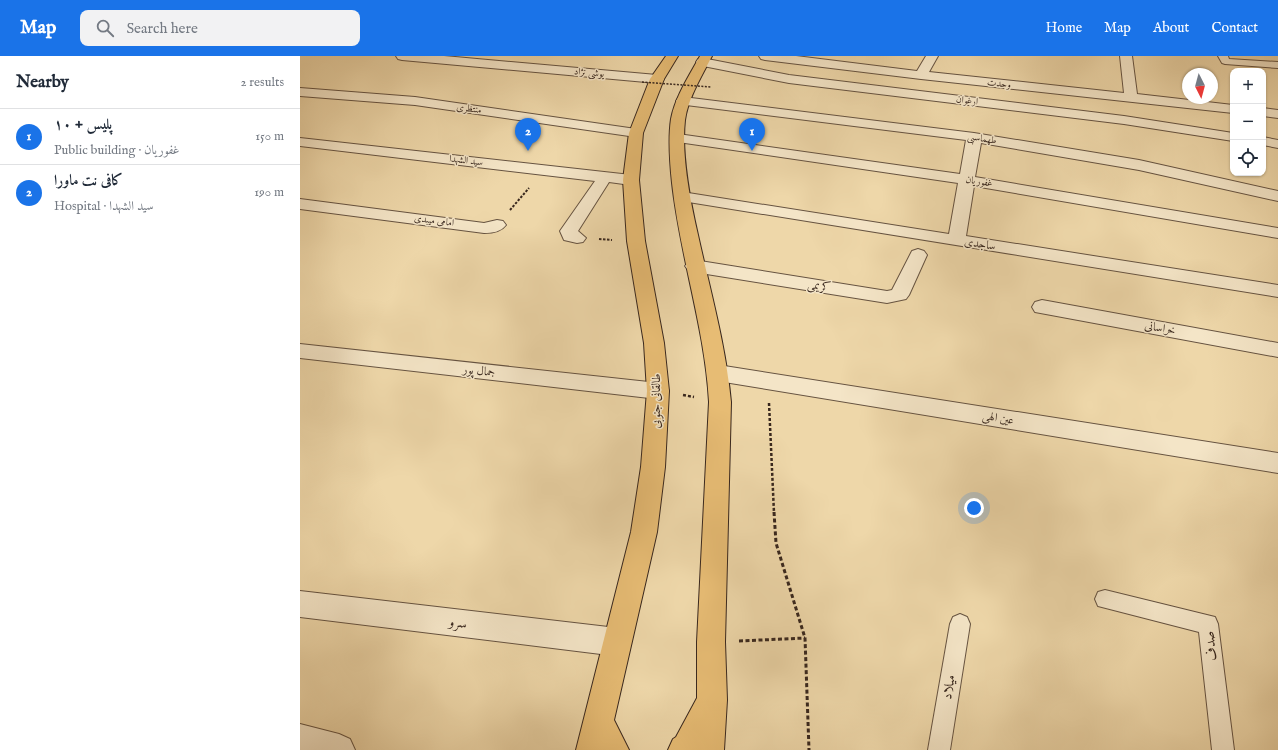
<!DOCTYPE html>
<meta charset="utf-8">
<style>
:root{--surface:#fff;--page:#f2f2f3;--text:#1f2937;--muted:#747a83;--line:#e0e1e3;--accent:#1a73e8}
body{margin:0;font-family:"IM FELL English",Amiri,serif;background:var(--page);color:var(--text)}
.controls{position:absolute;right:12px;top:12px;display:grid;overflow:hidden;border-radius:8px;box-shadow:0 1px 3px #0004}
.controls button{width:36px;height:36px;display:grid;place-items:center;padding:0;border:0;border-bottom:1px solid var(--line);background:var(--surface);color:var(--text);font:20px sans-serif}
.compass{position:absolute;left:882px;top:12px;width:36px;height:36px;border-radius:50%;background:var(--surface);box-shadow:0 1px 3px #0004;rotate:174deg}
.you{position:absolute;left:674px;top:452px;width:14px;height:14px;margin:-10px;border:3px solid #fff;border-radius:50%;background:#1a73e8;box-shadow:0 0 0 6px #1a73e833}
.badge{display:grid;place-items:center;width:26px;height:26px;border-radius:50%;background:var(--accent);color:#fff;font-size:13px;font-weight:700}
.pin{position:absolute;translate:-50% -33px;filter:drop-shadow(0 1px 2px #0008)}
.pin::after{content:'';position:absolute;top:21px;width:14px;height:12px;background:inherit;clip-path:polygon(0 0,100% 0,50% 100%)}
.list{margin:0;padding:0;list-style:none}
h2{display:flex;justify-content:space-between;align-items:center;height:52px;margin:0;padding:0 16px;font-size:17px}
h2 small{font-size:13px;font-weight:400;color:var(--muted)}
.list li{display:grid;grid-template-columns:26px 1fr auto;gap:12px;align-items:center;box-sizing:border-box;height:56px;padding:0 16px;border-top:1px solid var(--line)}
.list b{display:block;font-size:15px;white-space:nowrap}
.list p{margin:0;font-size:13px;white-space:nowrap;color:var(--muted)}
.list em{font-size:13px;font-style:normal;color:var(--muted)}
.icon{flex:none;width:22px;height:22px;fill:none;stroke:currentColor;stroke-width:2;stroke-linecap:round;stroke-linejoin:round}
.map{position:relative;flex:none;width:978px;height:694px;overflow:hidden}
header{display:flex;align-items:center;gap:24px;box-sizing:border-box;height:56px;padding:0 20px;background:var(--accent);color:#fff}
header strong{font-size:19px}
nav{display:flex;gap:22px;margin-inline-start:auto;font-size:14px}
.search{width:280px;height:36px;background:var(--page);display:flex;align-items:center;gap:10px;box-sizing:border-box;padding:0 14px;border-radius:8px;color:var(--muted);font-size:15px}
main{display:flex}
aside{flex:1;background:var(--surface)}
.map>svg:first-child{display:block}
</style>
<header>
<strong>Map</strong>
<div class="search"><svg class="icon" aria-label="search" viewBox="0 0 24 24"><circle cx="10" cy="10" r="6"/><path d="M15 15l6 6"/></svg>Search here</div>
<nav><a>Home</a><a>Map</a><a>About</a><a>Contact</a></nav>
</header>
<main>
<aside>
<h2>Nearby<small>2 results</small></h2>
<ul class="list">
<li><span class="badge">1</span><div><b>پلیس + ۱۰</b><p>Public building · غفوریان</p></div><em>150 m</em></li>
<li><span class="badge">2</span><div><b>کافی نت ماورا</b><p>Hospital · سید الشهدا</p></div><em>190 m</em></li>
</ul>
</aside>
<div class="map">
<svg width="978" height="694" viewBox="0 0 978 694">
<rect width="100%" height="100%" fill="#eed7a9"/>
<filter id="stains"><feTurbulence type="fractalNoise" baseFrequency=".005" numOctaves="4"/><feColorMatrix values="0 0 0 0 .2 0 0 0 0 .09 0 0 0 0 .02 0 0 0 .5 -.17"/></filter>
<radialGradient id="worn" r=".72"><stop offset=".6" stop-color="#630" stop-opacity="0"/><stop offset="1" stop-color="#630" stop-opacity=".3"/></radialGradient>
<g fill="none" stroke-linecap="round" stroke-linejoin="round">
<g stroke="#665341" stroke-width="2">
<g id="service">
<path d="M918,0H928L929,3L978,6V12L925,8L922,7Z"/>
<path d="M805,534L915,561L918,568L934,694H912L899,576L798,550L795,543L798,536Z"/>
<path d="M660,558L667,561L670,568L650,694H628L650,568L653,561Z"/>
</g>
</g>
<g stroke="#665341" stroke-width="2">
<g id="minor">
<path d="M96,0H144L357,19L362,20L364,23L362,26L357,27L102,4L98,3Z"/>
<path d="M459,0H496L617,15L626,0H638L629,16L824,37L820,0H832L837,38L933,49V57L621,23L465,4L461,3Z"/>
<path d="M402,2L489,19L824,60L933,77V85L824,68L489,27L398,9L396,6L398,3Z"/>
<path d="M0,32L115,41L336,73L341,74L343,77L341,80L336,81L115,49L0,40Z"/>
<path d="M383,41L674,77L839,104L978,135V145L839,114L681,87L675,121L978,172V182L674,130L666,180L978,229V241L376,144L374,141L376,138L382,136L649,178L658,127L378,86L373,85L371,82L373,79L378,78L660,118L666,84L378,48L376,45L378,42Z"/>
<path d="M963,52L978,54V62L963,60Z"/>
<path d="M963,81L978,84V92L963,89Z"/>
<path d="M0,82L331,119L337,121L339,124L337,127L331,129L309,126L278,175L286,182L283,186L277,187L264,184L260,175L295,125L0,90Z"/>
<path d="M0,143L184,167L197,164L203,165L206,169C201,176 192,177 184,177L0,153Z"/>
<path d="M618,193L624,195L627,199L609,239L606,243L587,247L394,216L388,214L385,210L388,206L394,204L587,235L592,234L612,195Z"/>
<path d="M742,244L978,287V301L735,256L732,251L735,246Z"/>
<path d="M0,288L358,327L366,329L369,335L366,341L358,343L0,302Z"/>
<path d="M418,309L978,397V417L418,325L411,323L407,317L411,311Z"/>
<path d="M0,535L317,572L327,576L331,586L327,596L317,600L0,561Z"/>
<path d="M0,668L39,678L50,683L55,694H0Z"/>
</g>
</g>
<g stroke="#38271e" stroke-width="2">
<g id="primary">
<path d="M366,0H378L364,23L343,77L339,124L345,185L364,287L369,335L365,411L357,476L314,664L329,694H276L331,476L341,411L347,335L344,287L327,185L323,124L329,77L350,23Z"/>
<path d="M400,0H412C402,20 388,42 385,64C381,99 390,144 398,179C410,234 426,290 431,346L425,586L427,644L424,694H368L373,683L376,681L397,642V586L409,346C405,272 380,201 372,127C370,108 368,83 371,63C375,41 389,20 400,0Z"/>
</g>
</g>
<g stroke="#38271e" stroke-width="2" stroke-dasharray="2.5 1.5" stroke-linecap="butt">
<path d="M210,154L229,132"/>
<path d="M299,183L312,184"/>
</g>
<g stroke="#38271e" stroke-width="2.5" stroke-dasharray="3 2" stroke-linecap="butt">
<path d="M383,339L394,341"/>
<path d="M469,347L474,457"/>
</g>
<g stroke="#38271e" stroke-width="3" stroke-dasharray="4 2.5" stroke-linecap="butt">
<path d="M474,456L476,487L505,582L509,694"/>
<path d="M439,585L505,582"/>
</g>
<use href="#service" fill="#f4e5c7" fill-rule="evenodd"/>
<use href="#minor" fill="#f4e5c7" fill-rule="evenodd"/>
<use href="#primary" fill="#e7bc74" fill-rule="evenodd"/>
<path stroke="#38271e" stroke-width="1.5" stroke-dasharray="2 1.5" stroke-linecap="butt" d="M342,26L411,31"/>
</g>
<g text-anchor="middle" dominant-baseline="central" stroke-width="3" stroke-linejoin="round" paint-order="stroke">
<g font-size="10" fill="#38271e" stroke="#f4e5c7">
<text transform="translate(289 17) rotate(5)">یوشی نژاد</text>
<text transform="translate(699 28) rotate(6)">وحدت</text>
<text transform="translate(667 45) rotate(7)">ارغوان</text>
<text transform="translate(169 53) rotate(8)">منتظری</text>
<text transform="translate(682 83) rotate(9)">طهماسبی</text>
<text transform="translate(166 105) rotate(7)">سید الشهدا</text>
<text transform="translate(679 126) rotate(9)">غفوریان</text>
<text transform="translate(134 165) rotate(7)">امامی میبدی</text>
</g>
<g font-size="12" fill="#38271e" stroke="#f4e5c7">
<text transform="translate(680 188) rotate(9)">ساجدی</text>
<text transform="translate(519 230) rotate(9)">کریمی</text>
<text transform="translate(860 272) rotate(10)">خراسانی</text>
<text transform="translate(179 315) rotate(6)">جمال پور</text>
<text transform="translate(356 345) rotate(-90)">طالقانی جنوبی</text>
<text transform="translate(698 362) rotate(9)">عین الهی</text>
</g>
<g font-size="14" fill="#38271e" stroke="#f4e5c7">
<text transform="translate(158 567) rotate(7)">سرو</text>
<text transform="translate(911 590) rotate(-97)">صدف</text>
<text transform="translate(649 631) rotate(-81)">میلاد</text>
</g>
</g>
<rect width="100%" height="100%" filter="url(#stains)"/>
<rect width="100%" height="100%" fill="url(#worn)"/>
</svg>
<div class="controls">
<button>+</button>
<button>−</button>
<button><svg class="icon" aria-label="locate" viewBox="0 0 24 24"><circle cx="12" cy="12" r="6"/><path d="M12 2v4M12 18v4M2 12h4M18 12h4"/></svg></button>
</div>
<svg class="compass" viewBox="-18 -18 36 36"><path d="M0-13l5 13h-10z" fill="#e53935"/><path d="M0 13l5-13h-10z" fill="#747a83"/></svg>
<div class="you"></div>
<div class="pin badge" style="left:452px;top:95px">1</div>
<div class="pin badge" style="left:228px;top:95px">2</div>
</div>
</main>
